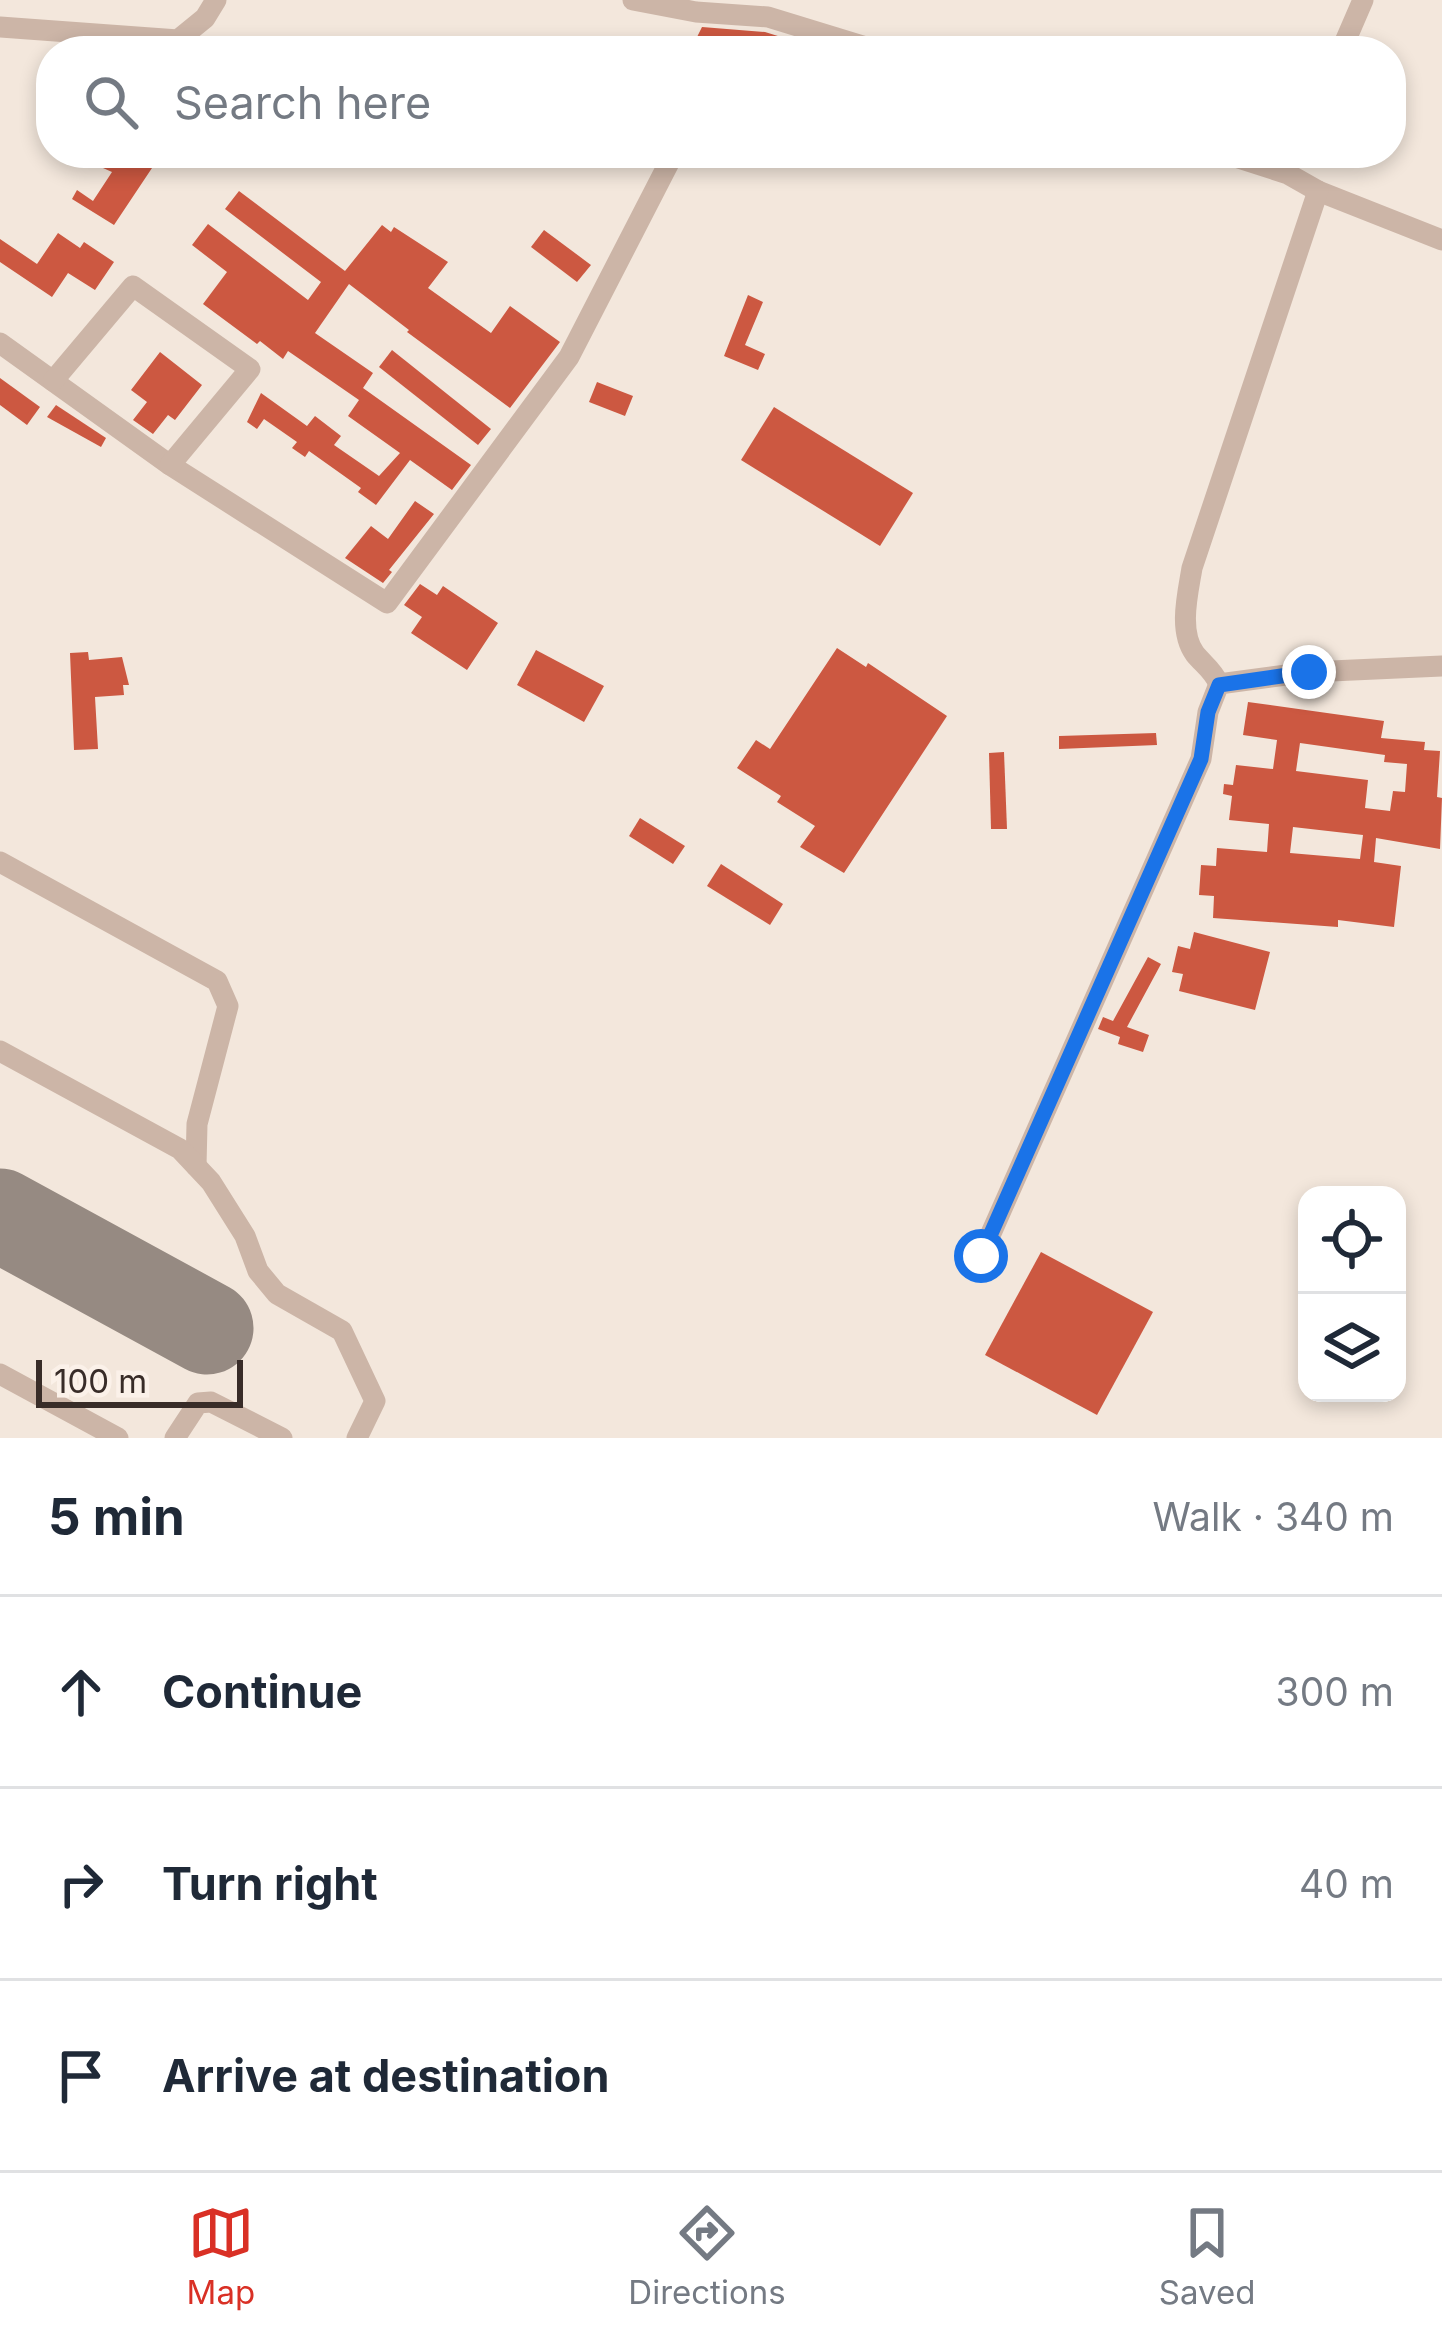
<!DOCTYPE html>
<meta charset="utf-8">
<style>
:root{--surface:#fff;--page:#f6f6f7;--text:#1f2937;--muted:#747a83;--line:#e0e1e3;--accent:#d93025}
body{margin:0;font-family:Inter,sans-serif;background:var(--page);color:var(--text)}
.controls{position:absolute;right:36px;bottom:36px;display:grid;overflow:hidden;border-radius:24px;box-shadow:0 6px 18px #0003}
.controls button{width:108px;height:108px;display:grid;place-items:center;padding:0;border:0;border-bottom:3px solid var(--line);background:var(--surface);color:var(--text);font:60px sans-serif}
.scale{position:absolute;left:36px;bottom:30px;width:207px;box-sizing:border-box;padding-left:12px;border:6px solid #382c28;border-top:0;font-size:33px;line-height:42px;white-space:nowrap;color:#382c28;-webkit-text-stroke:9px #fbf1e9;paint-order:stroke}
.stop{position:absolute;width:36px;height:36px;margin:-27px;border:9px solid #1a73e8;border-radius:50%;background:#fff}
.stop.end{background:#1a73e8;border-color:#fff;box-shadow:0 3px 12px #0008}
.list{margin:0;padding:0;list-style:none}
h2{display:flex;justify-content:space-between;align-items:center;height:156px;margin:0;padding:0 48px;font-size:51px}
h2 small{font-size:39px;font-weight:400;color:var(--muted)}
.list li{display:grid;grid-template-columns:78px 1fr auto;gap:36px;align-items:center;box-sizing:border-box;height:192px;padding:0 48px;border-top:3px solid var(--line)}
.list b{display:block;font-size:45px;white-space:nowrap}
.list em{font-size:39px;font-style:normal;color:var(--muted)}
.icon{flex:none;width:66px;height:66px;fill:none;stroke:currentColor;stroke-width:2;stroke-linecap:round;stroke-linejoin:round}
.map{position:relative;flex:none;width:1442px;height:1438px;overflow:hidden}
.search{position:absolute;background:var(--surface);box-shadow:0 6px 18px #0003;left:36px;right:36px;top:36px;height:132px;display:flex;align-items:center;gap:30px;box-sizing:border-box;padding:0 42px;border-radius:48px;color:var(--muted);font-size:45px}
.sheet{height:732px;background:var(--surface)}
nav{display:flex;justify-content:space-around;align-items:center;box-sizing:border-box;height:168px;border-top:3px solid var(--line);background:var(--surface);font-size:33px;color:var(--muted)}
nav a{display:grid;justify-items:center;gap:6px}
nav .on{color:var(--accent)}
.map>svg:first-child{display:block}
</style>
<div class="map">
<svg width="1442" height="1438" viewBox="0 0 1442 1438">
<rect width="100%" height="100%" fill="#f3e7dc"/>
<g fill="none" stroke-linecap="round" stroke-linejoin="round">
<path stroke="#968a82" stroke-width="93" d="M0,1215L207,1328"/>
</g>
<g fill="#cc5841" fill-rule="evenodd">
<path d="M702,27L765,32L794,41L790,51H702L704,45L695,41Z"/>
<path d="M109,153H162L114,225L72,199L77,190L93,201L112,172L103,168Z"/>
<path d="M239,191L345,271L382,225L391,232L394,227L448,262L428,288L491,333L510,306L560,342L510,408L407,332L409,330L349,284L315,333L373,373L363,388L471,465L452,490L410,460L376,505L358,492L361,488L309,451L305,457L292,448L297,442L264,419L257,429L247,422L261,393L307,426L315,416L341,436L334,445L379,476L400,453L348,416L359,400L288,351L283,359L260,341L257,344L203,304L227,272L192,245L208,224L308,300L321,282L225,209Z"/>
<path d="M544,230L591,265L577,282L531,247Z"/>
<path d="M58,233L80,248L84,242L114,262L95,290L68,273L52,297L0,262V239L37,264Z"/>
<path d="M748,295L763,302L745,345L765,354L758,370L724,356Z"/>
<path d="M392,350L491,429L478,445L379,367Z"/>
<path d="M160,352L202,385L175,420L168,415L153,434L133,420L147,402L131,390Z"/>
<path d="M0,378L40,407L27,425L0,405Z"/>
<path d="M597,382L633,396L625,416L589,402Z"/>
<path d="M56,405L106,438L101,447L47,417Z"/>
<path d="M774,407L913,493L880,546L741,460Z"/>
<path d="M415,501L434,514L389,570L392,572L383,583L345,558L371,526L388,539Z"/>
<path d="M420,584L437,595L443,586L498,623L467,670L411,633L422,617L404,605Z"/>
<path d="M837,648L866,667L868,663L947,716L844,873L800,847L815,826L777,802L781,796L737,768L756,740L770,749Z"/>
<path d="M536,650L604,686L584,722L517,685Z"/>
<path d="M88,652L89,660L122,657L129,685H123L124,695L95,697L98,749L74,750L70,653Z"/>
<path d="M1248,702L1384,721L1381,738L1425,742L1424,750L1440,751L1437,797L1442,798L1440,849L1376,838L1374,862L1401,866L1394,927L1338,920V927L1213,918L1214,896L1199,895L1201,865L1216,866L1217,848L1267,852L1269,824L1229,820L1232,796L1223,794L1224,784L1233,785L1236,765L1273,769L1277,740L1243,735ZM1300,743L1385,755L1384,762L1407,764L1405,792L1393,791L1390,811L1365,808L1368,780L1296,771ZM1293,827L1363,835L1360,859L1290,853Z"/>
<path d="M1156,733L1157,745L1059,749V736Z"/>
<path d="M1004,752L1007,829H991L989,753Z"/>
<path d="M640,818L685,846L673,864L629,836Z"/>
<path d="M721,864L783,904L770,925L707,886Z"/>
<path d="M1194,932L1270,952L1255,1010L1179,991L1183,974L1172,972L1178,946L1190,949Z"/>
<path d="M1148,957L1161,964L1127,1027L1149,1035L1143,1052L1118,1044L1120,1037L1098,1029L1103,1017L1113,1021Z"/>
<path d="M1041,1252L1153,1312L1097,1415L985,1355Z"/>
</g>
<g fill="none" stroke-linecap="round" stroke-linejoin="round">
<g stroke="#ccb5a7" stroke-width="21">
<path d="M633,0L696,12L768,17L879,51"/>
<path d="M0,27L178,40L205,18L216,0"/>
<path d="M1341,51L1363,0"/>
<path d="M1318,191L1442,240"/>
<path d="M0,343L170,465L387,603L569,357L674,153"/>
<path d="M53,381L133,286L250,369L170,465"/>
<path d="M1219,684C1213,670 1204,665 1195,654C1178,631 1188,593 1192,568L1318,191L1288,174L1223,153"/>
<path d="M0,862L217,981L228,1006L197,1124L196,1166"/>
<path d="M0,1051L180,1149L211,1182L245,1236L258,1271L277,1294L342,1331L375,1401L357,1438"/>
<path d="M981,1256L1201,759L1208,712L1219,684L1309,672L1442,666"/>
<path d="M0,1374L118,1438"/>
<path d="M175,1438L198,1403L211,1402L282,1438"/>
</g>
</g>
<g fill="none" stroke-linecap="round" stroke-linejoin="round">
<path stroke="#1a73e8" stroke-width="15" d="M981,1256L1201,759L1208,712L1219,685L1309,672"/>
</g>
</svg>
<div class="controls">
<button><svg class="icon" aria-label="locate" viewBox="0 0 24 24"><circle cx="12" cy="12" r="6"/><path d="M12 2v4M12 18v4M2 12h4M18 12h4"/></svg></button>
<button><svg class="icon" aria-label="layers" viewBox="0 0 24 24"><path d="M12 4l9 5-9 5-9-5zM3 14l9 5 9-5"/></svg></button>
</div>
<div class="scale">100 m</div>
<div class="stop" style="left:981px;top:1256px"></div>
<div class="stop end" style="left:1309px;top:672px"></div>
<div class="search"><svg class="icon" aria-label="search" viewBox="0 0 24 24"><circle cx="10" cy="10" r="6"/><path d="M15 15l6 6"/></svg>Search here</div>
</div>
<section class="sheet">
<h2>5 min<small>Walk · 340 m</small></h2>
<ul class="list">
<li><svg class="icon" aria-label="ahead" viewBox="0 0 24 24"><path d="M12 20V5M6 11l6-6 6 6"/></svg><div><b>Continue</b></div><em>300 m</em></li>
<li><svg class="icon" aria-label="right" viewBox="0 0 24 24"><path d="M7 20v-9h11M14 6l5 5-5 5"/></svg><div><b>Turn right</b></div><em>40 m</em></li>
<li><svg class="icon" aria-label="arrive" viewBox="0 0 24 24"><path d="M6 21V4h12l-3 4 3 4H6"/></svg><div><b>Arrive at destination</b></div></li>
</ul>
</section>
<nav>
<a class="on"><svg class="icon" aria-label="map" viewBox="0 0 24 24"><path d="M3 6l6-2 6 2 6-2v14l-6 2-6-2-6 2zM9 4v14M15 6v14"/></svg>Map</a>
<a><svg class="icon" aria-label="directions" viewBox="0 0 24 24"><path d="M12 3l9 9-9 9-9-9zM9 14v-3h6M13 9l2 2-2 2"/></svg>Directions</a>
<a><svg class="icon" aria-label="saved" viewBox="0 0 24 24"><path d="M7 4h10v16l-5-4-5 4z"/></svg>Saved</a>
</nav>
